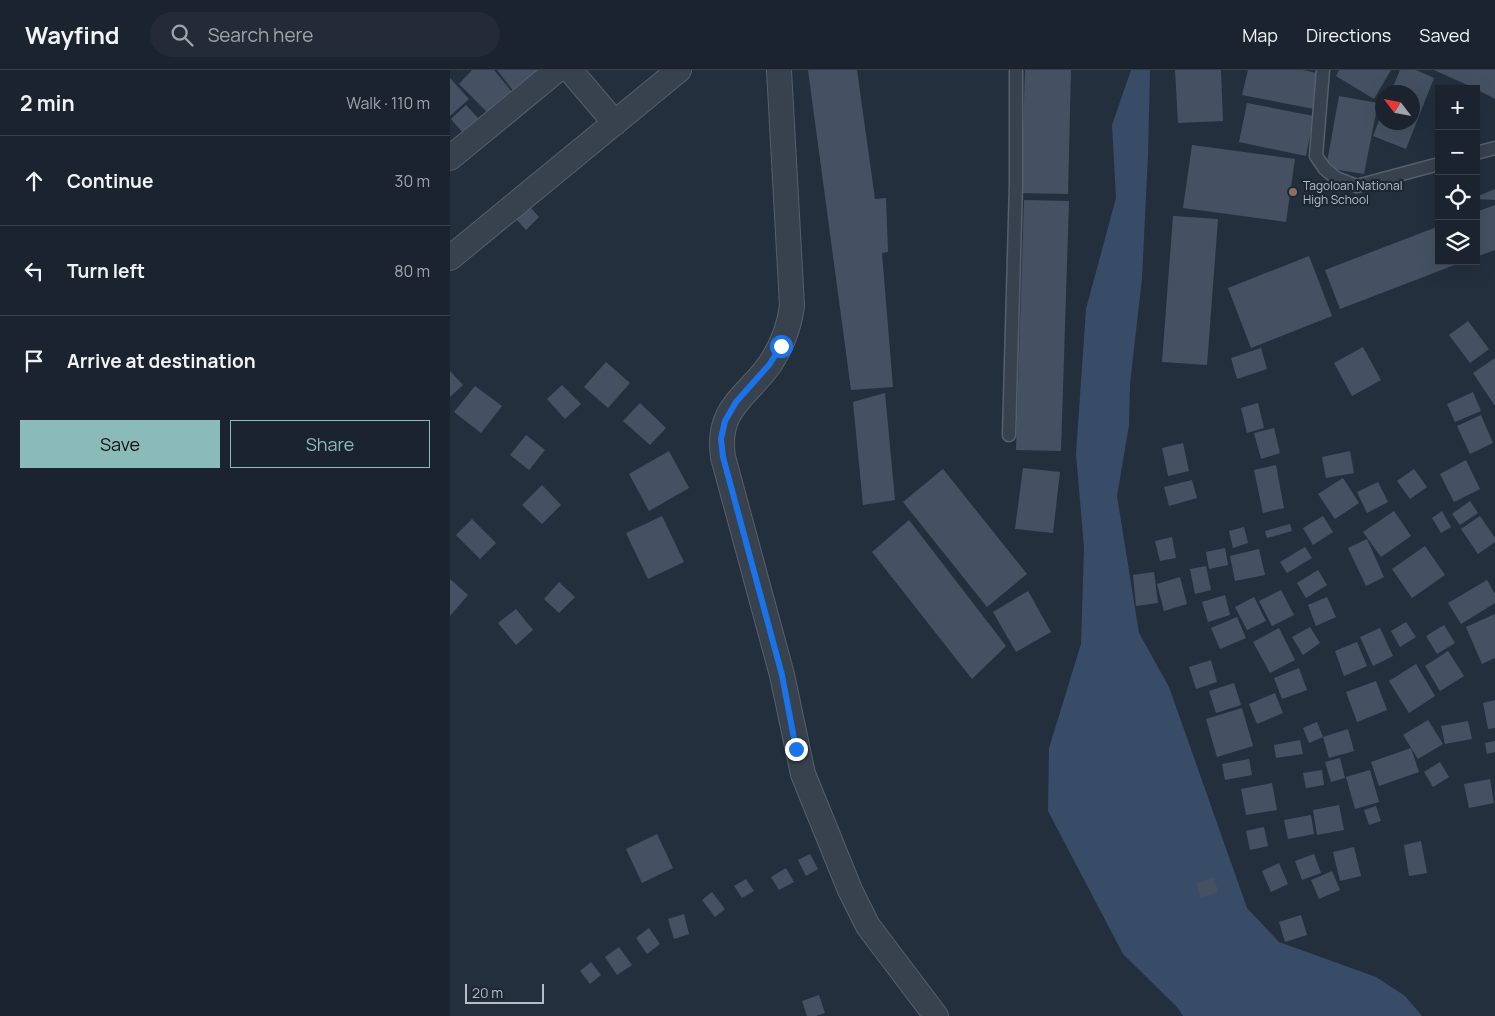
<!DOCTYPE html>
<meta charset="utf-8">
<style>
:root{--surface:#1b232e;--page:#242b36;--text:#f1f3f6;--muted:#a0a4aa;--line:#39404a;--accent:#8bbbb9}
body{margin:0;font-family:Manrope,sans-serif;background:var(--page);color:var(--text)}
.controls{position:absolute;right:15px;top:15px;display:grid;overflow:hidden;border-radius:0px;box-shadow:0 5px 20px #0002}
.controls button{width:45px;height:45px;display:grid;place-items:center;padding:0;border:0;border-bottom:1px solid var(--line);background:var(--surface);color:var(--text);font:25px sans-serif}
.compass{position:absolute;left:925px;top:15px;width:45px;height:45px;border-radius:50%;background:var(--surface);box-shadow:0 5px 20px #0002;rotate:302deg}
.scale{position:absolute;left:15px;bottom:12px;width:79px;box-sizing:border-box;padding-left:5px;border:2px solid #b4bcc9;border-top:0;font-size:14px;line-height:18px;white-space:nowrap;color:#b4bcc9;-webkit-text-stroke:4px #1d2633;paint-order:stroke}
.stop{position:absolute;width:15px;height:15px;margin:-11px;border:4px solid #1a73e8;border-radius:50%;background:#fff}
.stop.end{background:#1a73e8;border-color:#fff;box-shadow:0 1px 5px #0008}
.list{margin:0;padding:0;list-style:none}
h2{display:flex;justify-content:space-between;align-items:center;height:65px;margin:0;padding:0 20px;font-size:21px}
h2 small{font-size:16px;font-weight:400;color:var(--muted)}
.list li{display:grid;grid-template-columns:32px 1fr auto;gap:15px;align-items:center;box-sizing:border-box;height:90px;padding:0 20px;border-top:1px solid var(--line)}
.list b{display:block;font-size:19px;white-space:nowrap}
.list em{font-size:16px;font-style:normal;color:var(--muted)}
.actions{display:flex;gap:10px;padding:15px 20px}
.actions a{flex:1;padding:11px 0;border:1px solid var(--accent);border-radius:0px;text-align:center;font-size:18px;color:var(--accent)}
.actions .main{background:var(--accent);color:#111}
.icon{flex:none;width:28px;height:28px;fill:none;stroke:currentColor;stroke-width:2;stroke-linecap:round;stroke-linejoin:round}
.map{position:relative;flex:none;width:1045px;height:946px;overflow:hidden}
header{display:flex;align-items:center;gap:30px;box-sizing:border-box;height:70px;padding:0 25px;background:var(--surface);border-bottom:1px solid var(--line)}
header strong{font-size:24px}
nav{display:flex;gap:28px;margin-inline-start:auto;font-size:18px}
.search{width:350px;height:45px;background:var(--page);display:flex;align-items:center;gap:12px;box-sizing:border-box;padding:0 18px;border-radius:28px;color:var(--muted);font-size:19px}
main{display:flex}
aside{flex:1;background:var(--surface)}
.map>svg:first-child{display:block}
</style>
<header>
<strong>Wayfind</strong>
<div class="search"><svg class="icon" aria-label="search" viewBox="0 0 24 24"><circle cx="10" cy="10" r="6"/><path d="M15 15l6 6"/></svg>Search here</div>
<nav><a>Map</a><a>Directions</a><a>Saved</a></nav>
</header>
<main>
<aside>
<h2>2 min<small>Walk · 110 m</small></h2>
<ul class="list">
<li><svg class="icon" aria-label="ahead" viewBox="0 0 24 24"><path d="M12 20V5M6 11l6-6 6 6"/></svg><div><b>Continue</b></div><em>30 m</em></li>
<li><svg class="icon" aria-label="left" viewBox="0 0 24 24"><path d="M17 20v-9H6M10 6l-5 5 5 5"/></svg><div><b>Turn left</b></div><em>80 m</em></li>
<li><svg class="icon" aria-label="arrive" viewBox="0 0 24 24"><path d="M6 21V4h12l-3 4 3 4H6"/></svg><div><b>Arrive at destination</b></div></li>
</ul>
<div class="actions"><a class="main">Save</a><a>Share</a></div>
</aside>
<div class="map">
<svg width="1045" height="946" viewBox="0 0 1045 946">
<rect width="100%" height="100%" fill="#242f3e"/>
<path fill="#394c67" d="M681,0H700L698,85L692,208L680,314L679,355L667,426L689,563L719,617L797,838L829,872L926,907L955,926L972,946H733L727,937L673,884L598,741L599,678L631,574L634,477L626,384L636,239L666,128L662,55Z"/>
<g fill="#455162">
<path d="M22,0H44L62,22L39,44L9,14Z"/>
<path d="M47,0H90L64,22Z"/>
<path d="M358,0H407L425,129L436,128L438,182L432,183L443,317L401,320Z"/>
<path d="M575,0H621L618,124L571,123Z"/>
<path d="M725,0H771L773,51L728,53Z"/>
<path d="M798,0H853L871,4L864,39L792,25Z"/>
<path d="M889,0H941L924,29L886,6Z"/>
<path d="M950,0H966L984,8L956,79L923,66L932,43V52H962V22H941Z"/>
<path d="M984,0H1045V29L1026,19Z"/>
<path d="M0,8L19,29L0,46Z"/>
<path d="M889,26L928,33L914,104L876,98Z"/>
<path d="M797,33L864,46L856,86L789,72Z"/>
<path d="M16,35L29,49L14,64L1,49Z"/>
<path d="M742,75L845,89L836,152L733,138Z"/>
<path d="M1045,119V130L1026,129V127Z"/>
<path d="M574,130L619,131L611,381L566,380Z"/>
<path d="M1045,135V180L1026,187V142Z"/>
<path d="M80,137L89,147L76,160L66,149Z"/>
<path d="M723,146L768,149L757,295L712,292Z"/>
<path d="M989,156V191H1015L890,239L875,200Z"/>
<path d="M859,186L882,246L801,278L778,218Z"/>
<path d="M1018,251L1039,279L1020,293L999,265Z"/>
<path d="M913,277L931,310L902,326L884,293Z"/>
<path d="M811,278L817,299L787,309L781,288Z"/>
<path d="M1045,288V336L1023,303Z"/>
<path d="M156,292L180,313L158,338L134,317Z"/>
<path d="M0,301L13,315L0,327Z"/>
<path d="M112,315L131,334L115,349L97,329Z"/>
<path d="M25,316L52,336L31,363L4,342Z"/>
<path d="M1023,322L1031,341L1005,352L997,334Z"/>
<path d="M435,323L445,430L413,435L403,332Z"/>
<path d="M190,333L216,358L200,375L173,351Z"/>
<path d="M808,333L814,358L797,363L791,338Z"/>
<path d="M1031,345L1043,373L1020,384L1007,356Z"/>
<path d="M824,358L830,383L811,389L804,363Z"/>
<path d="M76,365L95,380L79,400L60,385Z"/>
<path d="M733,373L739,401L718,406L712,378Z"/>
<path d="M219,381L239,418L199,441L179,404Z"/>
<path d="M900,381L904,403L876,408L872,387Z"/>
<path d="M1016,390L1030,419L1004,432L990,404Z"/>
<path d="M826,395L834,438L813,443L804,400Z"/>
<path d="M573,398L610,402L603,463L565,459Z"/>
<path d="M493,399L577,504L537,537L453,432Z"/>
<path d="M964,399L977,417L960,429L947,411Z"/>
<path d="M893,408L909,433L885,449L868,424Z"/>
<path d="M742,410L747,428L719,436L714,417Z"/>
<path d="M928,412L938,432L917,443L907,422Z"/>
<path d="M92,415L111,435L92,454L72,435Z"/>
<path d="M1020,431L1028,443L1010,455L1002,444Z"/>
<path d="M944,441L961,466L931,487L913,462Z"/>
<path d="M992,441L1001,457L991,463L982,448Z"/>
<path d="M212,446L234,492L198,509L176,463Z"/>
<path d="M873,446L883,462L863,475L853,458Z"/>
<path d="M1030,446L1045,468V472L1028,484L1011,459Z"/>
<path d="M22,449L46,473L30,489L6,465Z"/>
<path d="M459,450L556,576L522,609L422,482Z"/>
<path d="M840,454L842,461L817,468L815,461Z"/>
<path d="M794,457L798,473L783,478L779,461Z"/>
<path d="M722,467L726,488L710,491L705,471Z"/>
<path d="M917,469L934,507L916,516L898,478Z"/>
<path d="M975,476L995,505L962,528L942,499Z"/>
<path d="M855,477L862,488L837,503L830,492Z"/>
<path d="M775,478L778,495L759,499L756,482Z"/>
<path d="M809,479L815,505L785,511L780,486Z"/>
<path d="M756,496L761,520L745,524L740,499Z"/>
<path d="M868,500L877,515L856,528L847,513Z"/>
<path d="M704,502L708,533L686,536L683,505Z"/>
<path d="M730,507L737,534L714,541L707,514Z"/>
<path d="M0,509L18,525L0,546Z"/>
<path d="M1037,510L1045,524V533L1011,554L998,533Z"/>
<path d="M109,512L125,527L109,543L94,529Z"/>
<path d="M831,520L844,545L822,556L809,531Z"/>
<path d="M578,521L601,562L566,582L543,542Z"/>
<path d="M775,525L780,545L758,552L752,532Z"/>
<path d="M804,527L816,551L797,560L785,537Z"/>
<path d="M877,527L886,547L866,556L858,535Z"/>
<path d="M66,539L83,560L66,575L48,553Z"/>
<path d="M1045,544V588L1032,594L1016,557Z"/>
<path d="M787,547L796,568L770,579L761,558Z"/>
<path d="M956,552L966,567L950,577L941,561Z"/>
<path d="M994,555L1005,573L987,584L976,566Z"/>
<path d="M860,557L870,573L853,585L842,567Z"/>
<path d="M829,558L845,590L820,603L803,572Z"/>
<path d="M930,558L943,586L923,596L910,567Z"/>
<path d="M907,572L917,596L894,606L885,581Z"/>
<path d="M998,581L1014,606L990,621L975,596Z"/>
<path d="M761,590L767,612L746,619L739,597Z"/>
<path d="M966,594L985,626L959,643L939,611Z"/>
<path d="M849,598L857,620L832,629L824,608Z"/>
<path d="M926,611L937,640L907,652L896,622Z"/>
<path d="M784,613L791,635L766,643L759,621Z"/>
<path d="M825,623L833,643L807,654L799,634Z"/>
<path d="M1045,630V658L1038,659L1033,633Z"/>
<path d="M792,638L803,676L767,687L756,649Z"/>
<path d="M978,650L993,674L968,689L953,665Z"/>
<path d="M1018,651L1022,669L995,674L991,656Z"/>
<path d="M867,652L873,667L859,673L853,658Z"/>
<path d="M898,659L904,681L879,688L873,667Z"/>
<path d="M850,670L853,684L826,688L824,675Z"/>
<path d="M1045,671V682L1037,684L1035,673Z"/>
<path d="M961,678L969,702L929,716L921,692Z"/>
<path d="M890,688L895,708L881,712L875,692Z"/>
<path d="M799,689L802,705L775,710L772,694Z"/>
<path d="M990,692L999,707L983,717L974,702Z"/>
<path d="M872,700L874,715L856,718L853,703Z"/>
<path d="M920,700L929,732L905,739L896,707Z"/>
<path d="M1040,709L1044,733L1019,738L1014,714Z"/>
<path d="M822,713L827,740L796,745L791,719Z"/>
<path d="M889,735L894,760L867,765L863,740Z"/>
<path d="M926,736L931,751L919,755L914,740Z"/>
<path d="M861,745L864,764L838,769L834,750Z"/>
<path d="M814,757L818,776L800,780L796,761Z"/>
<path d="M207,764L223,798L192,813L176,779Z"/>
<path d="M971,771L977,803L959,806L954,775Z"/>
<path d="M904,777L911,806L890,811L883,782Z"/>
<path d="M360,784L368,799L356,806L348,790Z"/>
<path d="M864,784L871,803L852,810L845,791Z"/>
<path d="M829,793L838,814L821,822L812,801Z"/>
<path d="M336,798L344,812L329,820L321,807Z"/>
<path d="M882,801L890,820L869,829L861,810Z"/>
<path d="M764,807L768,822L751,828L746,813Z"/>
<path d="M296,809L304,821L292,828L284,816Z"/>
<path d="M262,822L275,839L265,847L252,830Z"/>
<path d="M234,844L239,864L224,869L218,849Z"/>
<path d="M851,845L857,865L835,872L829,852Z"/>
<path d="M199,858L210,874L197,884L186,868Z"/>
<path d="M169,877L182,895L167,905L155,887Z"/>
<path d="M141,892L151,905L140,914L130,901Z"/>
<path d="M369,925L375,943L366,946H357L352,931Z"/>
</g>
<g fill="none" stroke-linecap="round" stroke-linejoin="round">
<g stroke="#565f6c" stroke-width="15">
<g id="service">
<path d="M873,0L866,86L875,99L886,108L907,116L989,94"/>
<path d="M1026,83L1045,78"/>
<path d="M559,365L566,114V0"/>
</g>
</g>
<g stroke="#565f6c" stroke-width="26">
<g id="minor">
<path d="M120,0L165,53"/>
<path d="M329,0L342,236C339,258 332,276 320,294C296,328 266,338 273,387L332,605L353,704L400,820L418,856L486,946"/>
<path d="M0,88L107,0"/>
<path d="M0,188L229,0"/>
</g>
</g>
<use href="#service" stroke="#38414e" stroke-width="12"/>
<use href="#minor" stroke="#38414e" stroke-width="24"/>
</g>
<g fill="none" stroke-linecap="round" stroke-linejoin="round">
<path stroke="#1a73e8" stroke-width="6" d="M331,276L319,295L286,332L275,351L271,369L273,387L332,605L346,679"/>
</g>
<circle fill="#8d6e63" stroke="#1d2633" stroke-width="2" cx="843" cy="122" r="5"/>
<g text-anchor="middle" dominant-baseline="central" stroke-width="4.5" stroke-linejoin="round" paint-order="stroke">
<g font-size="12" fill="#b4bcc9" stroke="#1d2633" text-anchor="start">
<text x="853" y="115">Tagoloan National<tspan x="853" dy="14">High School</tspan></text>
</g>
</g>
</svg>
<div class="controls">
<button>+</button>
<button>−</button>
<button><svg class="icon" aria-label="locate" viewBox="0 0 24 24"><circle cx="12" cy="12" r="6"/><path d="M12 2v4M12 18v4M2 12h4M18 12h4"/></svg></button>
<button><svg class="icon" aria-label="layers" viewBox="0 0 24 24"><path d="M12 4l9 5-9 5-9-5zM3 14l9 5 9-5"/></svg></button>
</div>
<svg class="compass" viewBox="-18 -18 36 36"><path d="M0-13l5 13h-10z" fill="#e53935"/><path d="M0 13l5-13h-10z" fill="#a0a4aa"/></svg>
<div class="scale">20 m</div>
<div class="stop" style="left:331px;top:276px"></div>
<div class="stop end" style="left:346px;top:679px"></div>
</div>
</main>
